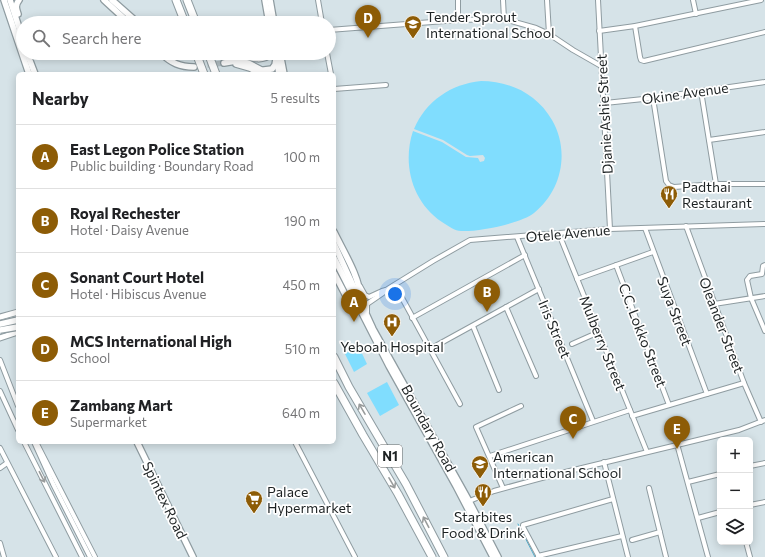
<!DOCTYPE html>
<meta charset="utf-8">
<style>
:root{--surface:#fff;--page:#f2f2f2;--text:#202124;--muted:#757577;--line:#e0e0e0;--accent:#8d5c06}
body{margin:0;font-family:Commissioner,sans-serif;background:var(--page);color:var(--text)}
.controls{position:absolute;right:12px;bottom:12px;display:grid;overflow:hidden;border-radius:6px;box-shadow:0 2px 10px #0003}
.controls button{width:36px;height:36px;display:grid;place-items:center;padding:0;border:0;border-bottom:1px solid var(--line);background:var(--surface);color:var(--text);font:20px sans-serif}
.you{position:absolute;left:395px;top:294px;width:14px;height:14px;margin:-10px;border:3px solid #fff;border-radius:50%;background:#1a73e8;box-shadow:0 0 0 6px #1a73e833}
.badge{display:grid;place-items:center;width:26px;height:26px;border-radius:50%;background:var(--accent);color:#fff;font-size:13px;font-weight:700}
.pin{position:absolute;translate:-50% -33px;filter:drop-shadow(0 1px 2px #0008)}
.pin::after{content:'';position:absolute;top:21px;width:14px;height:12px;background:inherit;clip-path:polygon(0 0,100% 0,50% 100%)}
.list{margin:0;padding:0;list-style:none}
h2{display:flex;justify-content:space-between;align-items:center;height:52px;margin:0;padding:0 16px;font-size:17px}
h2 small{font-size:13px;font-weight:400;color:var(--muted)}
.list li{display:grid;grid-template-columns:26px 1fr auto;gap:12px;align-items:center;box-sizing:border-box;height:64px;padding:0 16px;border-top:1px solid var(--line)}
.list b{display:block;font-size:15px;white-space:nowrap}
.list p{margin:0;font-size:13px;white-space:nowrap;color:var(--muted)}
.list em{font-size:13px;font-style:normal;color:var(--muted)}
.icon{flex:none;width:22px;height:22px;fill:none;stroke:currentColor;stroke-width:2;stroke-linecap:round;stroke-linejoin:round}
.map{position:relative;flex:none;width:765px;height:557px;overflow:hidden}
.search{position:absolute;background:var(--surface);box-shadow:0 2px 10px #0003;left:16px;top:16px;width:320px;height:44px;display:flex;align-items:center;gap:10px;box-sizing:border-box;padding:0 14px;border-radius:22px;color:var(--muted);font-size:15px}
.panel{position:absolute;background:var(--surface);box-shadow:0 2px 10px #0003;left:16px;top:72px;width:320px;height:372px;border-radius:6px}
.map>svg:first-child{display:block}
</style>
<div class="map">
<svg width="765" height="557" viewBox="0 0 765 557">
<rect width="100%" height="100%" fill="#d6e3e8"/>
<g fill="#80ddfe">
<path d="M481,81C510,81 537,94 552,120C570,151 562,191 534,213C522,223 478,232 461,231C455,231 448,226 442,222C412,202 402,164 413,131L442,142L466,157L478,158L480,162L484,161L485,158L483,155L470,156L467,155L443,140L414,129C426,101 451,84 481,81Z"/>
<path d="M358,345L367,364L354,372L345,354Z"/>
<path d="M387,382L399,405L380,416L367,393Z"/>
</g>
<g fill="none" stroke-linecap="round" stroke-linejoin="round">
<path stroke="#4dafcf" stroke-width="1" d="M518,524L535,557"/>
<path stroke="#b1bcc1" stroke-width="5.5" stroke-dasharray="5.5 3" stroke-linecap="butt" d="M199,66L224,63"/>
<g stroke="#8f9ca1" stroke-width="6">
<g id="minor">
<path d="M318,0L322,23"/>
<path d="M458,0V20"/>
<path d="M503,0L504,19"/>
<path d="M547,0L549,34"/>
<path d="M598,0L610,229"/>
<path d="M693,0L696,14"/>
<path d="M635,26L640,57L641,60L644,61L765,32"/>
<path d="M329,30L458,20L504,19L536,28L549,34L573,50L601,66"/>
<path d="M599,31L635,26L761,0"/>
<path d="M327,53L331,74"/>
<path d="M334,89L386,85"/>
<path d="M701,91L716,184"/>
<path d="M653,98L666,181L669,185L674,187L716,184H765"/>
<path d="M605,103L653,98L765,82"/>
<path d="M709,140L765,132"/>
<path d="M686,226L744,383L761,422"/>
<path d="M645,228L707,394"/>
<path d="M559,234L647,452"/>
<path d="M517,237L593,421"/>
<path d="M616,265L669,405"/>
<path d="M765,265L763,266L762,274L750,276L747,280L751,298L765,331"/>
<path d="M577,279L653,252"/>
<path d="M395,285L460,404"/>
<path d="M360,286L365,295L369,297L382,291L386,290"/>
<path d="M714,304L765,296"/>
<path d="M506,307L536,376"/>
<path d="M367,312V304L383,293L386,290L433,261L470,240L610,229L765,224"/>
<path d="M412,318L525,255"/>
<path d="M473,326L499,390"/>
<path d="M572,344L599,332"/>
<path d="M430,349L539,289"/>
<path d="M0,360L18,406"/>
<path d="M0,391L18,430"/>
<path d="M632,416L744,383"/>
<path d="M24,442L82,557"/>
<path d="M34,442L53,484L90,557"/>
<path d="M36,442L95,557"/>
<path d="M295,442L355,557"/>
<path d="M677,444L708,557"/>
<path d="M0,448L56,557"/>
<path d="M490,456L630,410"/>
<path d="M604,462L628,557"/>
<path d="M750,466L765,463"/>
<path d="M0,468L7,463"/>
<path d="M688,482L720,474"/>
<path d="M503,488L476,427L521,406"/>
<path d="M649,488L666,557"/>
<path d="M467,502L494,491L553,475L739,430L765,420"/>
<path d="M750,505L765,502"/>
<path d="M698,518L720,512"/>
<path d="M632,540L660,532"/>
<path d="M746,542L750,557"/>
<path d="M0,543L4,557"/>
<path d="M538,556L622,536"/>
<path d="M539,557L523,527V525L613,499"/>
</g>
</g>
<g stroke="#8f9ca1" stroke-width="7">
<g id="tertiary">
<path d="M0,317L18,312"/>
<path d="M0,338L18,332"/>
</g>
</g>
<g stroke="#8f9ca1" stroke-width="8">
<g id="secondary">
<path d="M4,0L29,74"/>
<path d="M10,0L23,40"/>
<path d="M104,0L129,23"/>
<path d="M112,0L138,23"/>
<path d="M265,0L269,23"/>
<path d="M270,0L274,23"/>
<path d="M18,14C16,8 15,5 19,0"/>
<path d="M27,53L35,74"/>
<path d="M161,53C171,63 180,67 194,67"/>
<path d="M234,53C247,56 261,64 272,53"/>
<path d="M280,53L284,74"/>
<path d="M277,61L279,74"/>
<path d="M224,63L236,61L248,63L269,74"/>
<path d="M236,64L250,68L261,74"/>
<path d="M264,70L272,69L275,65L276,59"/>
<path d="M334,232C342,249 361,279 360,298"/>
<path d="M334,244L373,329L469,501L498,557"/>
<path d="M334,258L389,366L456,486L493,557"/>
<path d="M334,273L348,300L357,307"/>
<path d="M137,442L193,557"/>
</g>
</g>
<g stroke="#8f9ca1" stroke-width="9">
<g id="motorway">
<path d="M176,0L185,23"/>
<path d="M187,0L196,23"/>
<path d="M196,53L204,74"/>
<path d="M208,53L216,74"/>
<path d="M334,357L349,387L406,484L444,557"/>
<path d="M334,383L363,435L398,494L432,557"/>
</g>
</g>
<use href="#minor" stroke="#fff" stroke-width="4"/>
<use href="#tertiary" stroke="#fff" stroke-width="5"/>
<use href="#secondary" stroke="#fff" stroke-width="5.5"/>
<use href="#motorway" stroke="#fff" stroke-width="7"/>
<g stroke="#8f9ca1" stroke-width="8" stroke-linecap="butt">
<g id="secondary-bridge">
<path d="M0,324L18,320"/>
<path d="M0,330L18,327"/>
</g>
</g>
<use href="#secondary-bridge" stroke="#fff" stroke-width="5.5"/>
</g>
<defs><path id="oneway-shaft" d="M-6 0H5M1.5-3L5.5 0L1.5 3" fill="none" stroke-width="1.6" stroke-linecap="round" stroke-linejoin="round"/></defs>
<g stroke="#999c9c">
<use href="#oneway-shaft" transform="translate(362 409) rotate(-120)"/>
<use href="#oneway-shaft" transform="translate(42 477) rotate(63)"/>
<use href="#oneway-shaft" transform="translate(392 483) rotate(60)"/>
<use href="#oneway-shaft" transform="translate(426 522) rotate(-118)"/>
</g>
<defs>
<g id="school-pin" transform="scale(0.9)"><path d="M0 17L-7.5 6A9.5 9.5 0 1 1 7.5 6Z" fill="#8d5c06" stroke="#fff"/><path d="M0-5L7-2L0 1L-7-2ZM-4 1L0 2.5L4 1V4Q0 6-4 4Z" fill="#fff"/></g>
<g id="restaurant-pin" transform="scale(0.9)"><path d="M0 17L-7.5 6A9.5 9.5 0 1 1 7.5 6Z" fill="#8d5c06" stroke="#fff"/><path d="M-5-6h1v4h1v-4h1v4h1v-4h1v5L-1.5 .5V6h-2V.5L-5-1ZM5-6V6H3V1.5H1.5Q1.5-4 5-6Z" fill="#fff"/></g>
<g id="hospital-pin" transform="scale(0.9)"><path d="M0 17L-7.5 6A9.5 9.5 0 1 1 7.5 6Z" fill="#8d5c06" stroke="#fff"/><path d="M-5-5h3v3.5h4V-5h3V5h-3V1.5h-4V5h-3Z" fill="#fff"/></g>
<g id="supermarket-pin" transform="scale(0.9)"><path d="M0 17L-7.5 6A9.5 9.5 0 1 1 7.5 6Z" fill="#8d5c06" stroke="#fff"/><path d="M-6-5.5h2.5l.6 2H6L4.5 2H-2.5L-4.4-4H-6ZM-1.5 3.2a1.3 1.3 0 1 0 .1 0ZM3 3.2a1.3 1.3 0 1 0 .1 0Z" fill="#fff"/></g>
</defs>
<g fill-rule="evenodd">
<use href="#school-pin" x="413" y="24"/>
<use href="#restaurant-pin" x="669" y="194"/>
<use href="#hospital-pin" x="392" y="322"/>
<use href="#school-pin" x="480" y="464"/>
<use href="#restaurant-pin" x="483" y="492"/>
<use href="#supermarket-pin" x="254" y="499"/>
</g>
<g text-anchor="middle" dominant-baseline="central" stroke-width="3.5" stroke-linejoin="round" paint-order="stroke">
<rect fill="#fff" stroke="#616465" stroke-width="1" x="378" y="445" width="24" height="22" rx="3"/>
<g font-size="13" font-weight="bold" fill="#1d2223">
<text x="390" y="456">N1</text>
</g>
<g font-size="14" fill="#1d2223" stroke="#fff" text-anchor="start">
<text x="426" y="16">Tender Sprout<tspan x="426" dy="16">International School</tspan></text>
<text x="682" y="186">Padthai<tspan x="682" dy="16">Restaurant</tspan></text>
<text x="392" y="346" text-anchor="middle">Yeboah Hospital</text>
<text x="493" y="456">American<tspan x="493" dy="16">International School</tspan></text>
<text x="267" y="491">Palace<tspan x="267" dy="16">Hypermarket</tspan></text>
<text x="483" y="516" text-anchor="middle">Starbites<tspan x="483" dy="16">Food &amp; Drink</tspan></text>
</g>
<g font-size="14" fill="#1d2223" stroke="#fff">
<text transform="translate(685 93) rotate(-8)">Okine Avenue</text>
<text transform="translate(604 114) rotate(-93)">Djanie Ashie Street</text>
<text transform="translate(568 233) rotate(-5)">Otele Avenue</text>
<text transform="translate(675 311) rotate(69)">Suya Street</text>
<text transform="translate(722 325) rotate(69)">Oleander Street</text>
<text transform="translate(555 329) rotate(67)">Iris Street</text>
<text transform="translate(643 335) rotate(69)">C.C. Lokko Street</text>
<text transform="translate(603 343) rotate(68)">Mulberry Street</text>
<text transform="translate(429 428) rotate(61)">Boundary Road</text>
<text transform="translate(165 500) rotate(64)">Spintex Road</text>
</g>
</g>
</svg>
<div class="controls">
<button>+</button>
<button>−</button>
<button><svg class="icon" aria-label="layers" viewBox="0 0 24 24"><path d="M12 4l9 5-9 5-9-5zM3 14l9 5 9-5"/></svg></button>
</div>
<div class="you"></div>
<div class="pin badge" style="left:354px;top:322px">A</div>
<div class="pin badge" style="left:487px;top:312px">B</div>
<div class="pin badge" style="left:573px;top:439px">C</div>
<div class="pin badge" style="left:368px;top:38px">D</div>
<div class="pin badge" style="left:677px;top:449px">E</div>
<div class="search"><svg class="icon" aria-label="search" viewBox="0 0 24 24"><circle cx="10" cy="10" r="6"/><path d="M15 15l6 6"/></svg>Search here</div>
<section class="panel">
<h2>Nearby<small>5 results</small></h2>
<ul class="list">
<li><span class="badge">A</span><div><b>East Legon Police Station</b><p>Public building · Boundary Road</p></div><em>100 m</em></li>
<li><span class="badge">B</span><div><b>Royal Rechester</b><p>Hotel · Daisy Avenue</p></div><em>190 m</em></li>
<li><span class="badge">C</span><div><b>Sonant Court Hotel</b><p>Hotel · Hibiscus Avenue</p></div><em>450 m</em></li>
<li><span class="badge">D</span><div><b>MCS International High</b><p>School</p></div><em>510 m</em></li>
<li><span class="badge">E</span><div><b>Zambang Mart</b><p>Supermarket</p></div><em>640 m</em></li>
</ul>
</section>
</div>
